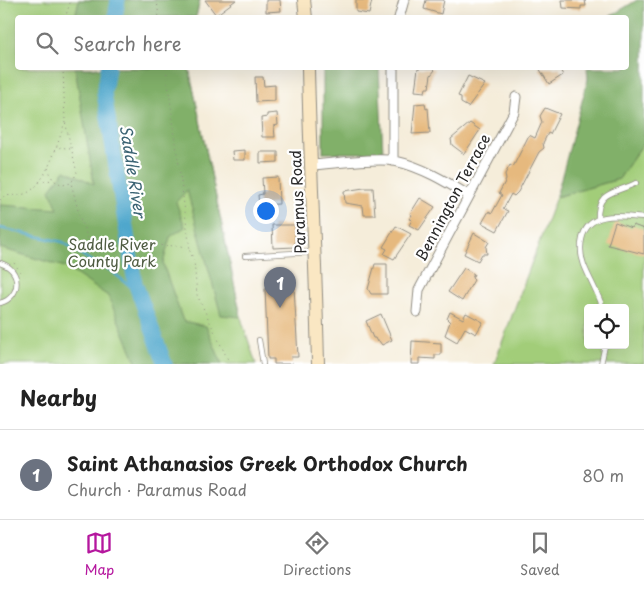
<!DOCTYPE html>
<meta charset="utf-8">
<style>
:root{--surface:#fff;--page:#f6f6f6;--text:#222;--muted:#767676;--line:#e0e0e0;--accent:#b5179e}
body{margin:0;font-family:"Playpen Sans",sans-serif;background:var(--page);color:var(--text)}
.controls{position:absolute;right:15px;bottom:15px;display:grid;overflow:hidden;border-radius:5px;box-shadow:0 5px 20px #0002}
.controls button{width:45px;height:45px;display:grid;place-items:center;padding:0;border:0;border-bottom:1px solid var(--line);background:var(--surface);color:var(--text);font:25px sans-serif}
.you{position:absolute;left:265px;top:210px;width:18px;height:18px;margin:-12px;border:4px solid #fff;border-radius:50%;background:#1a73e8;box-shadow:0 0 0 8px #1a73e833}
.badge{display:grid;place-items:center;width:32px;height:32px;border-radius:50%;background:var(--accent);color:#fff;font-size:16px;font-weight:700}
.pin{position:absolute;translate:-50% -41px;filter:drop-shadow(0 1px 2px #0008)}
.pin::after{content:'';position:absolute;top:26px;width:18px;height:15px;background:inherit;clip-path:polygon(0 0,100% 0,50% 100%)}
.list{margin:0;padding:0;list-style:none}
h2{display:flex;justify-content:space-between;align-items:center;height:65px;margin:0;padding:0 20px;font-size:21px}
h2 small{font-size:16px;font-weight:400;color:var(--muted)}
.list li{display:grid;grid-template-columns:32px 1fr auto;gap:15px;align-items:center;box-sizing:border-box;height:90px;padding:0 20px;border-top:1px solid var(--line)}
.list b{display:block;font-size:19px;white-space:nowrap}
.list p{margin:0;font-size:16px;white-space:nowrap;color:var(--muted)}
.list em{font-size:16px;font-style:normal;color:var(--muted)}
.icon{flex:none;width:28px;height:28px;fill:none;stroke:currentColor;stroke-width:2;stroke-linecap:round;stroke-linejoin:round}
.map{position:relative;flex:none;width:644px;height:364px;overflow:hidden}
.search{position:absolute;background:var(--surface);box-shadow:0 5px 20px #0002;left:15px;right:15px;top:15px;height:55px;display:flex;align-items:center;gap:12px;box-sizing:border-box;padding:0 18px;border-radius:5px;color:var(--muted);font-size:19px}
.sheet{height:155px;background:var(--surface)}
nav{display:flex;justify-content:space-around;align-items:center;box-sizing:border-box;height:70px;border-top:1px solid var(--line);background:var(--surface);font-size:14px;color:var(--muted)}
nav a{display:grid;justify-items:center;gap:2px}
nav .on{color:var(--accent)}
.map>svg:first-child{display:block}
</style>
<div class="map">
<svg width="644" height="364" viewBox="0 0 644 364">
<rect width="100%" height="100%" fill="#fff"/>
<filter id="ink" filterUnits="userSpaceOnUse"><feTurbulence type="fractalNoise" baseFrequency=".02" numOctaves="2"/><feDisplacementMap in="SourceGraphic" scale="10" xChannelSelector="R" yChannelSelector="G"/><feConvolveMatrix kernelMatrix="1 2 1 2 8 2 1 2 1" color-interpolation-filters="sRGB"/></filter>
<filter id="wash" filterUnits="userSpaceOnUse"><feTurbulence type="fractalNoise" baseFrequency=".0096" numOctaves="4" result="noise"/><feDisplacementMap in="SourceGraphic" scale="20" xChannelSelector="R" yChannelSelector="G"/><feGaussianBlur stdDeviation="1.12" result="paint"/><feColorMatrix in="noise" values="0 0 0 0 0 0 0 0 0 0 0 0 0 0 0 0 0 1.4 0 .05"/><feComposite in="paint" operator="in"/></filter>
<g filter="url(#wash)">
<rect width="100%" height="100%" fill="#f5edda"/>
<g fill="#a2cd79" stroke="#667c52" fill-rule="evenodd">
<path d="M0,0H200L196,17L18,18V68H189L242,321L256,364H0Z"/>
<path d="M644,142V364H494L556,197L619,179ZM588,308H625V345H588Z"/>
</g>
<g fill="#81b069" stroke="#566e4a">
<path d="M79,0H200L196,17H75Z"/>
<path d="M637,0H644V142L619,179L556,197L588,79L587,68H626V18L609,17Z"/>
<path d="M75,68H189L241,317L221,315L187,190L176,202L185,227L170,237L163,264L183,321L206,326L222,364H137L108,296L65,267L0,248V205L58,209L50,190L65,170L94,184Z"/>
<path d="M323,68H379L383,153H323Z"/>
</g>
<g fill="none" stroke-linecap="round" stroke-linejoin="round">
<path stroke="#4fa7cc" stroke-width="2.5" d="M0,228L63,242L91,261L110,270L139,293"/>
<g stroke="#4fa7cc" stroke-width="15">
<path d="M115,18L118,0"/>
<path d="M108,68L104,93L135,283L165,364"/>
</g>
</g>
<g id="blocks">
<g fill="#e6b97e">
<path d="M205,0H236L216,15Z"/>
<path d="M266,0H280L281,11L266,12Z"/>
<path d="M356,0H372L369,14L356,12Z"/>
<path d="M426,0H444L441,14L424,9Z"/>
<path d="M562,0H585L586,6H581V9L563,8Z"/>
<path d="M418,68H433L435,70L431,75L429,88H426L425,92L415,91Z"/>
<path d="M539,68H559L563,75L549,84Z"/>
<path d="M468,76L485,84L468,107L461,103V97L458,96Z"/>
<path d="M255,77H263L264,86L275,85V101L256,102Z"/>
<path d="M425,103L426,109L428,108L430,133L412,134L415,104Z"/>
<path d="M545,108L560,114L550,134L548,133L543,143L544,148L539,152L518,192L514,196L511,194L503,209L508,211L497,231L482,223L489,211L492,213L502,195L499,193L506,180L505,174L510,165L513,167L529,135L535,138L542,122L540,116Z"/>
<path d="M277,113L278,125L274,126L275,137H262L261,118L267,117V114Z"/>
<path d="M470,123L480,130L464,154L452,145L451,139Z"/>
<path d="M245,150V160H233L232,151Z"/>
<path d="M260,152H278V162L260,163Z"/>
<path d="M278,177L279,204L259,205L258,195L263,194L262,178Z"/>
<path d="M364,188H373L375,215H364L363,206L345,203L344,191Z"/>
<path d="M420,198L435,207L419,230L409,225L412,220L409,219L412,215L410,214Z"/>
<path d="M615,222L631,228L633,225L644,229V254L608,245Z"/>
<path d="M272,225H295V247L273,248Z"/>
<path d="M396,226L411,234L394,259L384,254L387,249L383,247Z"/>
<path d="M474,233L489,242L486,247L487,254H482L478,261L464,254Z"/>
<path d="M375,264H387V294H371L368,289Z"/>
<path d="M464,268L474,274L472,278L474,280L462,301L448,292Z"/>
<path d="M294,287L298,357H291L292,364H274V359H268L265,289Z"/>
<path d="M450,312L463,319L466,313L483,322L476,334L465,328L457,342L445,335L450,322L447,319Z"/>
<path d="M381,314L392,340L382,345L379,341L377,342L375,338H373L366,321Z"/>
<path d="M412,341L441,343V355H435V359L419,358V364H411Z"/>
</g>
</g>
</g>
<g filter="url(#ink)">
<use href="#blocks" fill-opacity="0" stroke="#908c82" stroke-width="1"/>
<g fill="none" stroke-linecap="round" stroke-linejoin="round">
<g stroke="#908c82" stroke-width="6">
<g id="service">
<path d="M598,219C597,190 615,194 636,183"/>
<path d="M245,256L312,252"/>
<path d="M0,263C22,269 22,297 0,303"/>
<path d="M603,308C598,293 590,280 584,265C581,257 580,248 582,239C588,210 621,216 644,218"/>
<path d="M259,340L263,364"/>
<path d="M601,364L605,345"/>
</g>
</g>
<g stroke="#908c82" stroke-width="11">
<g id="minor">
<path d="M399,18L404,0"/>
<path d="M393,161V68"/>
<path d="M310,165C331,164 376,157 395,161C422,167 445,181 468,195"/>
<path d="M417,312L419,290L514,112L516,97"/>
</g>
</g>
<g stroke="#908c82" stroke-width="14">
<g id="secondary">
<path d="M304,0L306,18"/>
<path d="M308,68C310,166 316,265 318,364"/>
</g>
</g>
<g stroke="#908c82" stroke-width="1" stroke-dasharray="1 4" stroke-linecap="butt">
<path d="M157,0L159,18"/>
<path d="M65,18L71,0"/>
<path d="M63,68L65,121L77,173L71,183L80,218L88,239L111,244L181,246L190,251L194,261L197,295L230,364"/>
<path d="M166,68L190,250"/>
<path d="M55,150L61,147L70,149"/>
<path d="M48,168L53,180L63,185L71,183"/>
<path d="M39,182L52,180"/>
<path d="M0,200L4,196C10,195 21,196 27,193C47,183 58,142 65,122"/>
<path d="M14,263L22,274"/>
</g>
<use href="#service" stroke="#fff" stroke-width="4.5"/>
<use href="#minor" stroke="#fff" stroke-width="9"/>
<use href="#secondary" stroke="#fae7c3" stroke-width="12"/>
</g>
</g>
<g text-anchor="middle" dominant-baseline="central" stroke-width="4.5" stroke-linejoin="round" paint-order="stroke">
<g font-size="15" fill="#2b2b2b" stroke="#fff">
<text transform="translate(452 197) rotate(-62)">Bennington Terrace</text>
<text transform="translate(297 202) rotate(-93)">Paramus Road</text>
</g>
<g font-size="15" fill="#4f5c42" stroke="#fff">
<text x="112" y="243">Saddle River<tspan x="112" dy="17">County Park</tspan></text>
</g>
<g font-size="16" font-style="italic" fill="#3b6373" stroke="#fff">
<text transform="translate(134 171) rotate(81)">Saddle River</text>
</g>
</g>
</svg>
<div class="controls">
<button><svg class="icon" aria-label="locate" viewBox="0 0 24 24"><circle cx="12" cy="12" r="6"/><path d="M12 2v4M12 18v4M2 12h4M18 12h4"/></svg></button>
</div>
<div class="you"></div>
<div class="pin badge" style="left:280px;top:308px;background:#6b7280">1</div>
<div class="search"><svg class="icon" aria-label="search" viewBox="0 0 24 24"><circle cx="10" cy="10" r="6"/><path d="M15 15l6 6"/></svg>Search here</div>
</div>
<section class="sheet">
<h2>Nearby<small></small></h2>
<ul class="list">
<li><span class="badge" style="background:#6b7280">1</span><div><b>Saint Athanasios Greek Orthodox Church</b><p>Church · Paramus Road</p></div><em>80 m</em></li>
</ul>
</section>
<nav>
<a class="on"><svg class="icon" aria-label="map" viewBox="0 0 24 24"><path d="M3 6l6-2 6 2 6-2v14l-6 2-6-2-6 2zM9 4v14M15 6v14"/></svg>Map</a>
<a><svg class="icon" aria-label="directions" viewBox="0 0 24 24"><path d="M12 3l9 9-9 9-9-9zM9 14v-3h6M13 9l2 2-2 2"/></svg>Directions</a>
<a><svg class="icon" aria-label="saved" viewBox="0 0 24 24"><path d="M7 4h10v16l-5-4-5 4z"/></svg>Saved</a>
</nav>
